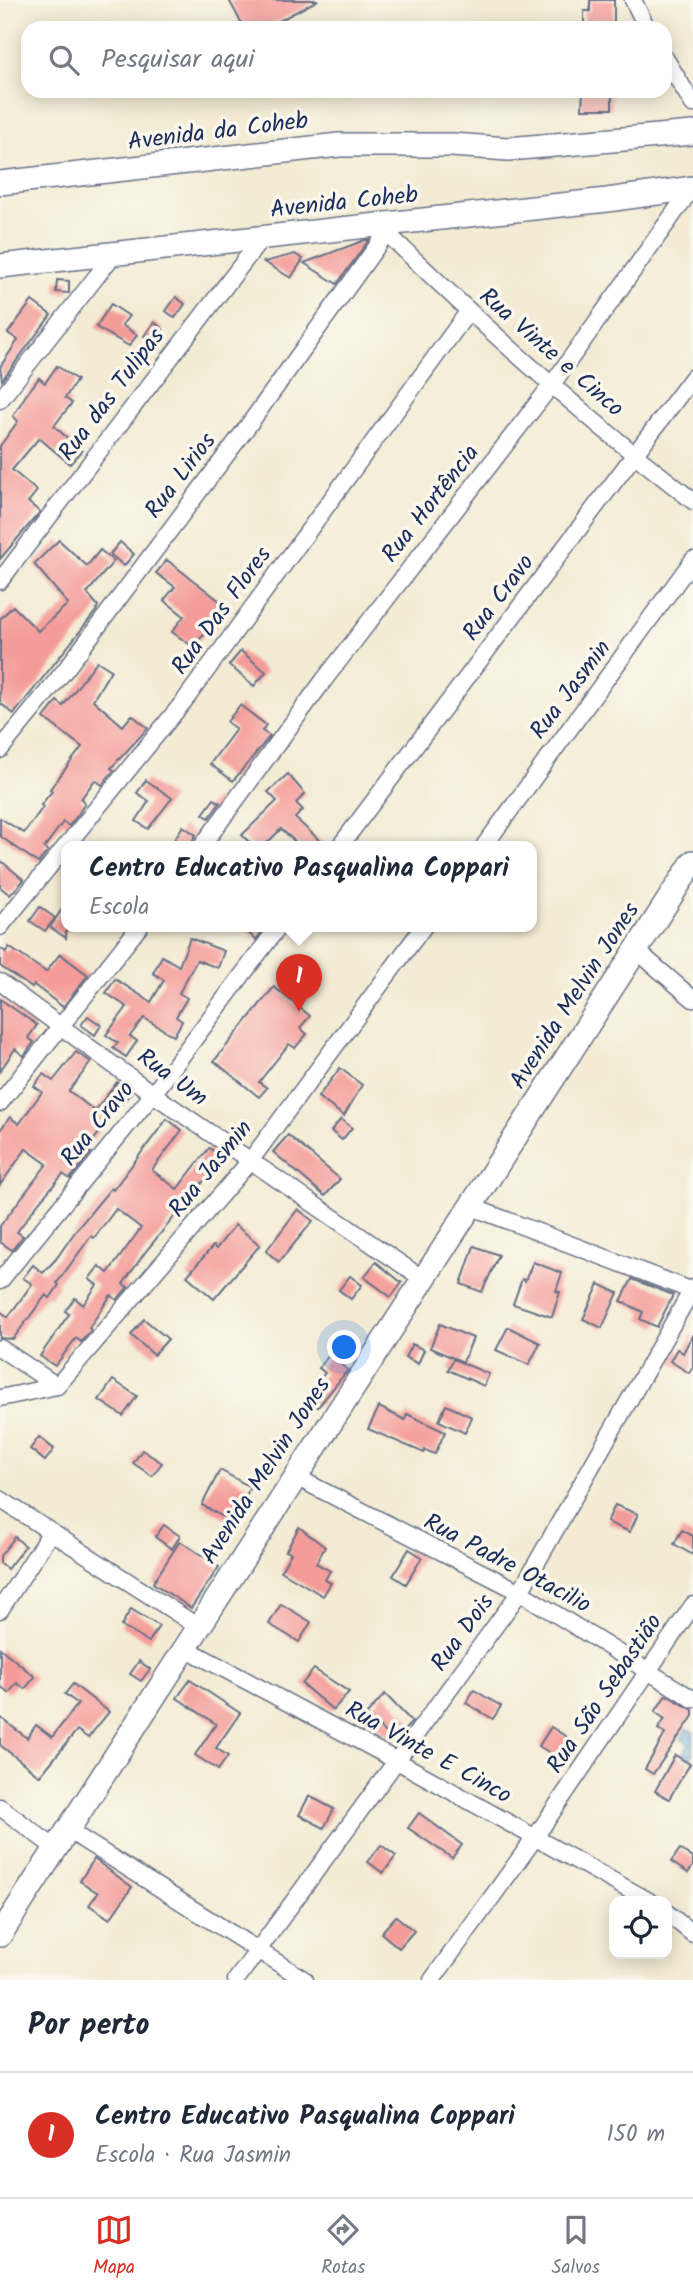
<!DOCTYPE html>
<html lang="pt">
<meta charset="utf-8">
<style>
:root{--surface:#fff;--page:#f2f2f3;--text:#1f2937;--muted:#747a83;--line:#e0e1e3;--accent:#d93025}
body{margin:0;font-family:Kalam,sans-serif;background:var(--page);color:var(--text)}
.controls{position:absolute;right:21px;bottom:21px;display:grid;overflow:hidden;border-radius:14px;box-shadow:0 4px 18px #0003}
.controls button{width:63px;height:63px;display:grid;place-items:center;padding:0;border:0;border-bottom:2px solid var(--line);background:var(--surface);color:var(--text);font:35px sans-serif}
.you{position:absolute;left:345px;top:1348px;width:24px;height:24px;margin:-18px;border:5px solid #fff;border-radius:50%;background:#1a73e8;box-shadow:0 0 0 10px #1a73e833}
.badge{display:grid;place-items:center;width:46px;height:46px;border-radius:50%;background:var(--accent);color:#fff;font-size:23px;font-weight:700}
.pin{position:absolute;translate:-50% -58px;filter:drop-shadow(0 2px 4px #0008)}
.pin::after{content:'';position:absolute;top:37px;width:24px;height:21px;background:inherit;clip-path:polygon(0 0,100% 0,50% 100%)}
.popup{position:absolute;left:61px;top:841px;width:476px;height:91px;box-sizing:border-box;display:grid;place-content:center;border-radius:14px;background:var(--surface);filter:drop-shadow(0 2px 5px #0005);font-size:23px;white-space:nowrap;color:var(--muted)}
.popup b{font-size:26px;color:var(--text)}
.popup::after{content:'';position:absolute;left:50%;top:100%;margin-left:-14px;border:14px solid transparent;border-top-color:var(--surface)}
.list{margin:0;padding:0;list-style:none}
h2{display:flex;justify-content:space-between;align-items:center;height:91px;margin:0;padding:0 28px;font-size:30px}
h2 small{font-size:23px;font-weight:400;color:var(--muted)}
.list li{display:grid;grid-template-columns:46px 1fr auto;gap:21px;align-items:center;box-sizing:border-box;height:126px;padding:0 28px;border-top:2px solid var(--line)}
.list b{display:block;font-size:26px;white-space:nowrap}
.list p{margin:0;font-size:23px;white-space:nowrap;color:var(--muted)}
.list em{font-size:23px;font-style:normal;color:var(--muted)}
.icon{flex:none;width:38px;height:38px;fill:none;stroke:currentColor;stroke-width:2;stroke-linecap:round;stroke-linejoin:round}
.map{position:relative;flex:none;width:693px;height:1980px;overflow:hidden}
.search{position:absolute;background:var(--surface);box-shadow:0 4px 18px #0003;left:21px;right:21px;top:21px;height:77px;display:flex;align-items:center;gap:18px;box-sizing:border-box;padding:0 24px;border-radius:21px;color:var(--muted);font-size:26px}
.sheet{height:217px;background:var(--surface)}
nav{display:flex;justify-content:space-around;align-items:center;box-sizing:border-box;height:98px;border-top:2px solid var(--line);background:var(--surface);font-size:19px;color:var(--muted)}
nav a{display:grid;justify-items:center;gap:4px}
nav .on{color:var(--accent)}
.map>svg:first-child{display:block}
</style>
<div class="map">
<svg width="693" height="1980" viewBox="0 0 693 1980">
<defs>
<pattern id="water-rules" width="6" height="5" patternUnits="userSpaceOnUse" patternTransform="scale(1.75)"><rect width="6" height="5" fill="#70b7e8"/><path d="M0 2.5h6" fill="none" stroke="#5b95bf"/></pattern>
</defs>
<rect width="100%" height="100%" fill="#fbf7ec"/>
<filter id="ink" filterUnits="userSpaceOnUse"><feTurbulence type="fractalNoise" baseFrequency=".0143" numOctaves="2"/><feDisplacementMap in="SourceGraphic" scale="14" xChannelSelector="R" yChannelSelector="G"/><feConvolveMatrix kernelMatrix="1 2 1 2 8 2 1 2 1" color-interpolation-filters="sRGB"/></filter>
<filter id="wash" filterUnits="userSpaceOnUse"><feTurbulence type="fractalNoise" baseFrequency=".00686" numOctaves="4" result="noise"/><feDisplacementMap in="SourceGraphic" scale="28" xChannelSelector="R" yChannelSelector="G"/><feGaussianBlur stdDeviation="1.57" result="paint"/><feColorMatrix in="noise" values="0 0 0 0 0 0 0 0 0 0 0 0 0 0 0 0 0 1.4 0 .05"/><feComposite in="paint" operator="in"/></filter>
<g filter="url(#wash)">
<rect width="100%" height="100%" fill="#f3ebd3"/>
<path fill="url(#water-rules)" stroke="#4673a3" stroke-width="2" d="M687,1729L693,1732V1754L690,1759L682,1755L689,1744L681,1739Z"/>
<g id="blocks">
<g fill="#f49c9a">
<path d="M229,0H318L266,28H244Z"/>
<path d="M590,0H614V28H584V11H590Z"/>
<path d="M583,91H612V109H582Z"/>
<path d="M365,240H369L337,284L304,263Z"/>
<path d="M295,254L303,259L291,278L264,262Z"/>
<path d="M57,280L69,281V293L56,292Z"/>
<path d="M176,297L185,304L175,318L166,311Z"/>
<path d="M32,301L51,315L2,380L0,367L18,340L8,333Z"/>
<path d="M111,304L129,316L122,325L137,335L129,346L96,327Z"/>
<path d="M154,322L163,329L153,342L144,336Z"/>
<path d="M57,366L77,380L65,398L72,403L54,426L82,451L70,464L39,438L12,470L37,491L28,502L40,512L0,559V446L18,421L13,416L26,395L39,378L45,383Z"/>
<path d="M59,540L87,566L100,550L114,561L87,593L98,606L96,611L14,714L0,703V619L13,606L38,631L68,604L34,564Z"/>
<path d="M120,542L134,554L124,566L110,554Z"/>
<path d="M167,560L230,609L208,636L205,634L192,646L172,632L184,616L164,600L175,587L156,573Z"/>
<path d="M241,651L266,672L254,686L229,665Z"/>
<path d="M97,661L111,670L93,700L123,726L132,715L148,728L111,768L114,770L102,785L95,780L81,799L85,803L79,813L69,826L63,822L44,848L48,851L38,863L0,836V818L24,833L43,807L41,805L52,791L50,789L82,747L44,718L57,701L63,706Z"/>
<path d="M240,705L266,725L262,731L270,736L233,781L210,764L236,729L227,722Z"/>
<path d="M288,774L305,794L296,803L303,810L295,818L326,846H300L281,829L264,846H253L242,835L277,801L268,792Z"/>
<path d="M146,780L172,798L148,829L136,821L149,801L137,793Z"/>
<path d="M214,799L220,803L209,818L203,814Z"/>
<path d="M183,826L196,835L189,846H170Z"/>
<path d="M0,860L24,880L10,895L0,887Z"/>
<path d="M66,903V938L50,927Z"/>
<path d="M40,907L55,918L45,931L30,921Z"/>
<path d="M241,926H264L265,927L256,940Z"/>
<path d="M190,938L224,951L218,968L197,960L179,993L187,998L176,1017L182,1021L174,1036L144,1018L130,1036L137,1041L126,1057L113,1048L118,1043L106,1035L127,1007L106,993L115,979L151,1002L164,980L153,973L162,956L179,966Z"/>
<path d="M9,947L46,972L60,954L88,975L63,1007L34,985L32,988L0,966V948L6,952Z"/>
<path d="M274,987L310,1016L300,1028L307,1034L295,1048L289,1044L259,1082L267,1088L259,1097L214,1061Z"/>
<path d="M0,999L37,1025L28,1038L34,1042L24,1056L15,1049L0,1071Z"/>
<path d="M88,1016L101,1025L95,1035L81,1025Z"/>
<path d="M76,1052L91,1062L69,1091L95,1111L117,1082L131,1093L109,1118L87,1150L91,1153L70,1179L63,1174L39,1202L17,1232L23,1236L12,1250L0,1242V1226L47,1164L26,1149L0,1185V1130L10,1117L19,1124L42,1092L34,1086L43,1074L53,1081Z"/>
<path d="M340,1068L362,1085L344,1116L318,1097Z"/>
<path d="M167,1119L182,1130L152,1170L177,1189L209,1148L223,1158L146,1251L123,1284L128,1287L117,1300L111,1295L89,1328L91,1330L81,1342L76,1338L55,1366L40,1356L69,1314L65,1311L75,1298L83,1305L97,1285L89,1279L99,1266L108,1273L141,1228L116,1209L94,1238L91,1236L57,1283L59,1285L50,1298L46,1295L13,1339L0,1338V1311L8,1317L32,1284L23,1278L33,1265L43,1273L56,1259L77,1229L111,1188L113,1190Z"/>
<path d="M341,1119L352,1128L342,1140L331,1131Z"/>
<path d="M288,1135L340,1179L325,1196L273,1152Z"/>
<path d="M298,1209L313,1221L279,1262L266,1251Z"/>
<path d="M235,1225L260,1245L214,1299L187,1276L213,1246L216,1249Z"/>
<path d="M474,1246L499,1255L482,1292L461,1284Z"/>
<path d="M376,1262L402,1283L391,1297L364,1277Z"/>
<path d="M533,1262L562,1273L556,1291L560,1292L552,1317L513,1304L522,1279L525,1281Z"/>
<path d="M350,1276L362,1285L351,1299L339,1290Z"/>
<path d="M632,1279L673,1295L657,1327L640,1319L643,1312L621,1301Z"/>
<path d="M599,1284L618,1293L602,1328L583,1319Z"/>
<path d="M144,1319L168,1339L154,1355L131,1335Z"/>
<path d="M440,1324L473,1338L463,1362L430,1348Z"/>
<path d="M508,1327L540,1343L529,1365L496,1350Z"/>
<path d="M693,1334V1367L689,1373L670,1361L677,1349L683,1353Z"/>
<path d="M412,1344L424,1350L418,1364L405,1357Z"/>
<path d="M329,1355L348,1370L318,1407L306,1397L325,1373L319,1368Z"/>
<path d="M453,1359L489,1374L484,1386L448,1370Z"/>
<path d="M113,1380L137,1396L123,1416L99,1400Z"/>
<path d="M446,1405L472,1417L465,1433L439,1421Z"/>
<path d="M379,1407L405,1420L407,1414L445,1432L435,1454L425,1450L424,1453L368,1429Z"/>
<path d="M39,1437L54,1449L45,1461L30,1449Z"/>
<path d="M142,1450L162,1463L152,1476L133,1463Z"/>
<path d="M220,1470L250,1487L234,1523L202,1505Z"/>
<path d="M615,1505L638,1514L630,1532L607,1522Z"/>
<path d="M164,1525L180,1536L172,1549L155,1537Z"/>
<path d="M299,1527L325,1547L316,1563L330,1571L325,1580L331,1583L323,1596L281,1571L291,1553L286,1551Z"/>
<path d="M682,1530L693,1536V1555L674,1544Z"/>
<path d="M15,1537L25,1546L7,1569L0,1563V1556Z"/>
<path d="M180,1541L219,1567L191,1608L153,1583Z"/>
<path d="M409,1549L422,1557L406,1584L393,1576Z"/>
<path d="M281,1604L311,1622L299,1642L269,1624Z"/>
<path d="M131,1609L159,1626L149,1642L121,1626Z"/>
<path d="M0,1648L35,1677L25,1689L17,1683L9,1693L0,1686Z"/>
<path d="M139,1661L150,1669L141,1681L130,1674Z"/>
<path d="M314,1669L349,1692L333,1710L302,1684Z"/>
<path d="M190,1680L240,1713L216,1748L228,1756L218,1770L195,1755L216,1724L177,1698Z"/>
<path d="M73,1684L109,1712L88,1738L77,1730L40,1776L0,1745V1717L27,1738L36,1725L52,1737L78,1704L65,1694Z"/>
<path d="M474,1690L501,1706L493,1719L466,1703Z"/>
<path d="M385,1694L412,1722L394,1741L366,1715Z"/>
<path d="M666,1695L693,1710V1716L653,1774L645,1769L665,1734L658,1729L665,1719L655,1712Z"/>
<path d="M551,1727L570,1739L558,1758L539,1746Z"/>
<path d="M675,1755L690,1764L669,1799L655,1791Z"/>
<path d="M309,1796L334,1809L324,1828L299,1815Z"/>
<path d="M419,1813L462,1845L452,1858L408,1828Z"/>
<path d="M381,1845L396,1856L383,1873L368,1862Z"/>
<path d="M680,1849L693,1858V1866L688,1873L671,1862Z"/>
<path d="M94,1859L132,1887L110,1919L89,1905L98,1893L80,1881Z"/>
<path d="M396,1916L414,1931L399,1948L381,1933Z"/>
</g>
</g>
</g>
<g filter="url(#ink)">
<use href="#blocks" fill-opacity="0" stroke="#677187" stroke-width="2"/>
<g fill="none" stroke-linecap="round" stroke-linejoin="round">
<g stroke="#677187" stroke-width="19">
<g id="minor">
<path d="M633,0L647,28"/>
<path d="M665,58L693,104"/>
<path d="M386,232C483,327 586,418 693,501"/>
<path d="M0,400L114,254"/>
<path d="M0,581L262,238"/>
<path d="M0,750L66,669L245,430L393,224"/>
<path d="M202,846L324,680L553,383L692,188"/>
<path d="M340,846L693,377"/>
<path d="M484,846L693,560"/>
<path d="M0,927L185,700L468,312"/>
<path d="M635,949L693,999"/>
<path d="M0,982L153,1094L423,1279"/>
<path d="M0,1103L140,926"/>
<path d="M472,1207L693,1291"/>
<path d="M0,1281L153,1094L279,926"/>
<path d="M0,1348L57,1386"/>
<path d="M0,1398L57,1386L250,1161L424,926"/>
<path d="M294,1476L520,1592L693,1699"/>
<path d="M0,1499L197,1626"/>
<path d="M0,1610L51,1532"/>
<path d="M183,1647L399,1762L649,1901"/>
<path d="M0,1807L55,1848"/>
<path d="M66,1829L305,1980"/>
<path d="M667,1913L693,1934"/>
<path d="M236,1980L520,1592L693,1288"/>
<path d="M432,1980L534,1839L693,1605"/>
</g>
</g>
<g stroke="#677187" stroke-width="26">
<g id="secondary">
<path d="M0,183L339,145H452L508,149L693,133"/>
<path d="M0,266L607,200L693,188"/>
<path d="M0,1935L693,862"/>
</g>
</g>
<use href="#minor" stroke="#fff" stroke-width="16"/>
<use href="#secondary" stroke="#fff" stroke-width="23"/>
</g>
</g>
<g text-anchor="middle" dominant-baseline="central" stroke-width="7" stroke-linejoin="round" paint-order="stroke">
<g font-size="24" fill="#1b2f5e" stroke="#fbf7ec">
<text transform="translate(218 132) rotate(-7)">Avenida da Coheb</text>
<text transform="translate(344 203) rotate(-6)">Avenida Coheb</text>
<text transform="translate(551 353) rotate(41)">Rua Vinte e Cinco</text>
<text transform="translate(112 395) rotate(-53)">Rua das Tulipas</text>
<text transform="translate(181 476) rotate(-53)">Rua Lirios</text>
<text transform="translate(431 504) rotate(-52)">Rua Hortência</text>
<text transform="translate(499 598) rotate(-53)">Rua Cravo</text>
<text transform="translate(222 611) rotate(-54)">Rua Das Flores</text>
<text transform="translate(571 690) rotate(-53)">Rua Jasmin</text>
<text transform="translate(575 996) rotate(-57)">Avenida Melvin Jones</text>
<text transform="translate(172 1078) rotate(36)">Rua Um</text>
<text transform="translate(98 1124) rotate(-51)">Rua Cravo</text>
<text transform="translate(211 1169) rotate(-51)">Rua Jasmin</text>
<text transform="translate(266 1471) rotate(-57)">Avenida Melvin Jones</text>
<text transform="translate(507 1564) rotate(28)">Rua Padre Otacilio</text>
<text transform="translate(463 1633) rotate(-54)">Rua Dois</text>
<text transform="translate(605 1694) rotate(-56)">Rua São Sebastião</text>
<text transform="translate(428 1753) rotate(29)">Rua Vinte E Cinco</text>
</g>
</g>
</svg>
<div class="controls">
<button><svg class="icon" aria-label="locate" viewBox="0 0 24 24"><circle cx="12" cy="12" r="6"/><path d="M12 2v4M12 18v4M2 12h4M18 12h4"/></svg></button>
</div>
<div class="you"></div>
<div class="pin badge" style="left:299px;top:1012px">1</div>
<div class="popup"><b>Centro Educativo Pasqualina Coppari</b>Escola</div>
<div class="search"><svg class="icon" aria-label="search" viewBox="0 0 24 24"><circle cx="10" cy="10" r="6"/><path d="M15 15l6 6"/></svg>Pesquisar aqui</div>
</div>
<section class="sheet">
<h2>Por perto<small></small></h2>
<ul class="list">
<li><span class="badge">1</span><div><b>Centro Educativo Pasqualina Coppari</b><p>Escola · Rua Jasmin</p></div><em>150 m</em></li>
</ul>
</section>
<nav>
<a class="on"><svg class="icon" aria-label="map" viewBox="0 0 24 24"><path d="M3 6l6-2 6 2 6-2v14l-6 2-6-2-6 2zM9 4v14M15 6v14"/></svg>Mapa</a>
<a><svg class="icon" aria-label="directions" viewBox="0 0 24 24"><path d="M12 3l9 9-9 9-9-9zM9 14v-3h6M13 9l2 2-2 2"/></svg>Rotas</a>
<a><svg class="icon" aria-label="saved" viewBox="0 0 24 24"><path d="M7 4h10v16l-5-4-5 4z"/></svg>Salvos</a>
</nav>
